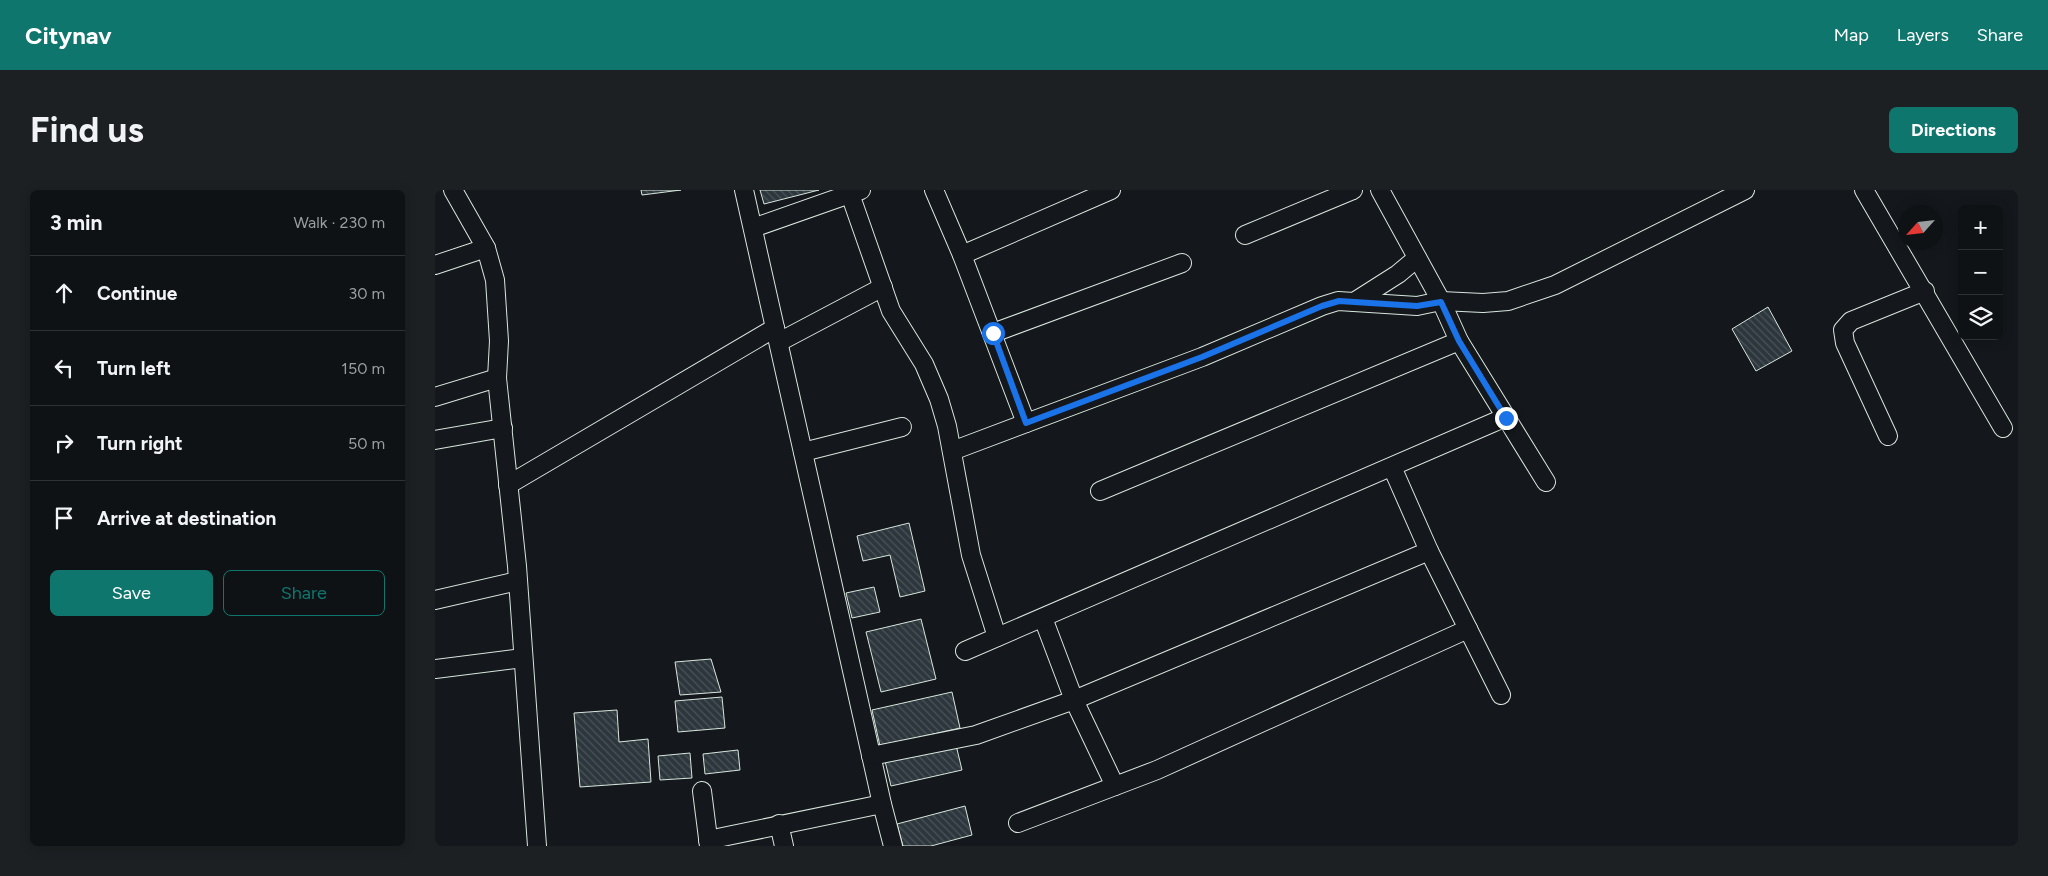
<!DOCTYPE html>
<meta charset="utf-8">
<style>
:root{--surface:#0f1215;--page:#1d2022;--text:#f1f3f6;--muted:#9b9ea0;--line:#2f3234;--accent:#0f766e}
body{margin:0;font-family:Figtree,sans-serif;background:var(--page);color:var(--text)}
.controls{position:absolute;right:15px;top:15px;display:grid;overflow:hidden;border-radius:8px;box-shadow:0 2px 12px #0003}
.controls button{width:45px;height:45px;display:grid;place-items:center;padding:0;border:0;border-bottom:1px solid var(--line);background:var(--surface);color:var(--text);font:25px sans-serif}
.compass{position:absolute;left:1463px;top:15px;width:45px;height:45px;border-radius:50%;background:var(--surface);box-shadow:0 2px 12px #0003;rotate:243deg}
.stop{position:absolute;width:15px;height:15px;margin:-11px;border:4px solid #1a73e8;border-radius:50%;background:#fff}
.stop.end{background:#1a73e8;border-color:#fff;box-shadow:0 1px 5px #0008}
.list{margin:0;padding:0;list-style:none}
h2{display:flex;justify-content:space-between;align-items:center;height:65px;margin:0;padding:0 20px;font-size:21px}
h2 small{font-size:16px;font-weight:400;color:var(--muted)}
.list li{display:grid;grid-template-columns:32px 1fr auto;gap:15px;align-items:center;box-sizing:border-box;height:75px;padding:0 20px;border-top:1px solid var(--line)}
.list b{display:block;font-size:19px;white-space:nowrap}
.list em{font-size:16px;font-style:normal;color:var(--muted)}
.actions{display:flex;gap:10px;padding:15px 20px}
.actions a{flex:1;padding:11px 0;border:1px solid var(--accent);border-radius:8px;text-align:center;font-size:18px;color:var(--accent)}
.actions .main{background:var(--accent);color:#fff}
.icon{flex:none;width:28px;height:28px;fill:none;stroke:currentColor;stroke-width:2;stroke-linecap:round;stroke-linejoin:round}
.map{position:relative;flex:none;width:1583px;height:656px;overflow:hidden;border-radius:8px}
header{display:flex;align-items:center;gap:30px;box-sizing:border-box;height:70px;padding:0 25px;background:var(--accent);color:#fff}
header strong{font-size:24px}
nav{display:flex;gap:28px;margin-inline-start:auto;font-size:18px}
.intro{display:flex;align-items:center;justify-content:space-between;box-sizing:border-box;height:120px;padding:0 30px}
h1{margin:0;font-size:35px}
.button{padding:12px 22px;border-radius:8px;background:var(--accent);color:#fff;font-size:18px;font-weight:700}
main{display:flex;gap:30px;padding:0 30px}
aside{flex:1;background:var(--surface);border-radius:8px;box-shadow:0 2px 12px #0003}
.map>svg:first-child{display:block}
</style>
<header>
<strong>Citynav</strong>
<nav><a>Map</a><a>Layers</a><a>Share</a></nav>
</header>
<div class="intro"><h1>Find us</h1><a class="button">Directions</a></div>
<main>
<aside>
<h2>3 min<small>Walk · 230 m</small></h2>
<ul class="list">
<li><svg class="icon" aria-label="ahead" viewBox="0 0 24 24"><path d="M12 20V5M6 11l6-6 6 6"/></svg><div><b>Continue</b></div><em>30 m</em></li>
<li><svg class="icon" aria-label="left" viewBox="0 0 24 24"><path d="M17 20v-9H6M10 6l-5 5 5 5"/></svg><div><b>Turn left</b></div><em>150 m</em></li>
<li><svg class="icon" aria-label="right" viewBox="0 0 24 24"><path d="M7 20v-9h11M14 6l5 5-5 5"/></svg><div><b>Turn right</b></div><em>50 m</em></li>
<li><svg class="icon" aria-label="arrive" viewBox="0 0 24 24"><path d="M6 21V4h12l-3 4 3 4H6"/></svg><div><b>Arrive at destination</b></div></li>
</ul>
<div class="actions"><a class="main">Save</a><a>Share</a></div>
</aside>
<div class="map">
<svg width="1583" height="656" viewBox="0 0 1583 656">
<defs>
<pattern id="building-back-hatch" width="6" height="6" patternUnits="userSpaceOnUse" patternTransform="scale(1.25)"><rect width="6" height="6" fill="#2c363c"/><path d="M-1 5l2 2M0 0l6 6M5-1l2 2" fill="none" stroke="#4a5358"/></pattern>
</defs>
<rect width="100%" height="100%" fill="#14181c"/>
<g fill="url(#building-back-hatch)" stroke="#d8e6dc">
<path d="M206,0H246L207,5Z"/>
<path d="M325,0H384L329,14Z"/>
<path d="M1333,117L1357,161L1321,181L1297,139Z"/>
<path d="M474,333L490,401L465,407L455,365L428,371L422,346Z"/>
<path d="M439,397L445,422L417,428L411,403Z"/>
<path d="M486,429L501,489L446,502L431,442Z"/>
<path d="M276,469L286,502L245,505L240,472Z"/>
<path d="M517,502L525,538L445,556L437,520Z"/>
<path d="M287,507L290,538L243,542L240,511Z"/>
<path d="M182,520L184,552L213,549L216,592L145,597L139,523Z"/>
<path d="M521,555L527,580L456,596L450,571Z"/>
<path d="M303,560L305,580L270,584L268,564Z"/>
<path d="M255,563L257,588L225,590L223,566Z"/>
<path d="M530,616L537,645L496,656H468L462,634Z"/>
</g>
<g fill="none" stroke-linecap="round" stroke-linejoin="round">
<g stroke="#d8e6dc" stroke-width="20">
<g id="street">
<path d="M18,0L51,58L60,90L64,151L62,188L82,376L102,656"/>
<path d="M309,0L447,614L458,656"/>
<path d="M499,0L527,65L591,233"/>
<path d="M945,0L1006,111L1024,151L1111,292"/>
<path d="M1429,0L1568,238"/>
<path d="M415,4L456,121L489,174L504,209L512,236L536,365L562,447"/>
<path d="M318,38L426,0"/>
<path d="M810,45L918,0"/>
<path d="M527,65L676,0"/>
<path d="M0,75L51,58"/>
<path d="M919,112L963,84L982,68"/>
<path d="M558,143L747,73"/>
<path d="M344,152L448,97"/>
<path d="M0,207L62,188"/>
<path d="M1453,246L1410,153L1408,140L1416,131L1490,101"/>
<path d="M0,250L68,238"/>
<path d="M517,261L767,167L887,116L903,111L982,116L1006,111L1048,113L1073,111L1120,95L1310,0"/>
<path d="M368,262L467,237"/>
<path d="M957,277L994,361L1066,505"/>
<path d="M73,295L340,138"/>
<path d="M665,301L1024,151"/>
<path d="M0,410L83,391"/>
<path d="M608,428L639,510L680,596"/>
<path d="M530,461L1071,227"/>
<path d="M0,479L88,468"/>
<path d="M436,566L541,545L639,510L994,361"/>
<path d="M267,601L274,656"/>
<path d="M583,633L722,580L1033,439"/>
<path d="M344,634L349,656"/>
<path d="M273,650L447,614"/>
</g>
</g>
<use href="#street" stroke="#14181c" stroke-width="18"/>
</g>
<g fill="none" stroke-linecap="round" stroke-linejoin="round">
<path stroke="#1a73e8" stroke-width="6" d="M558,143L591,233L767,167L887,116L904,111L982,116L1006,112L1024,151L1071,228"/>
</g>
</svg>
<div class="controls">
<button>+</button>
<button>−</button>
<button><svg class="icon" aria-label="layers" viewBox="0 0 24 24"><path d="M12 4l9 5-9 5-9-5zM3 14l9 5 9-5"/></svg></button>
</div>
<svg class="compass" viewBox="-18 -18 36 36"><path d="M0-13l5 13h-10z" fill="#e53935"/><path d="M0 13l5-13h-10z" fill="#9b9ea0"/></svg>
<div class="stop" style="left:558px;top:143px"></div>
<div class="stop end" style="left:1071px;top:228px"></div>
</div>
</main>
